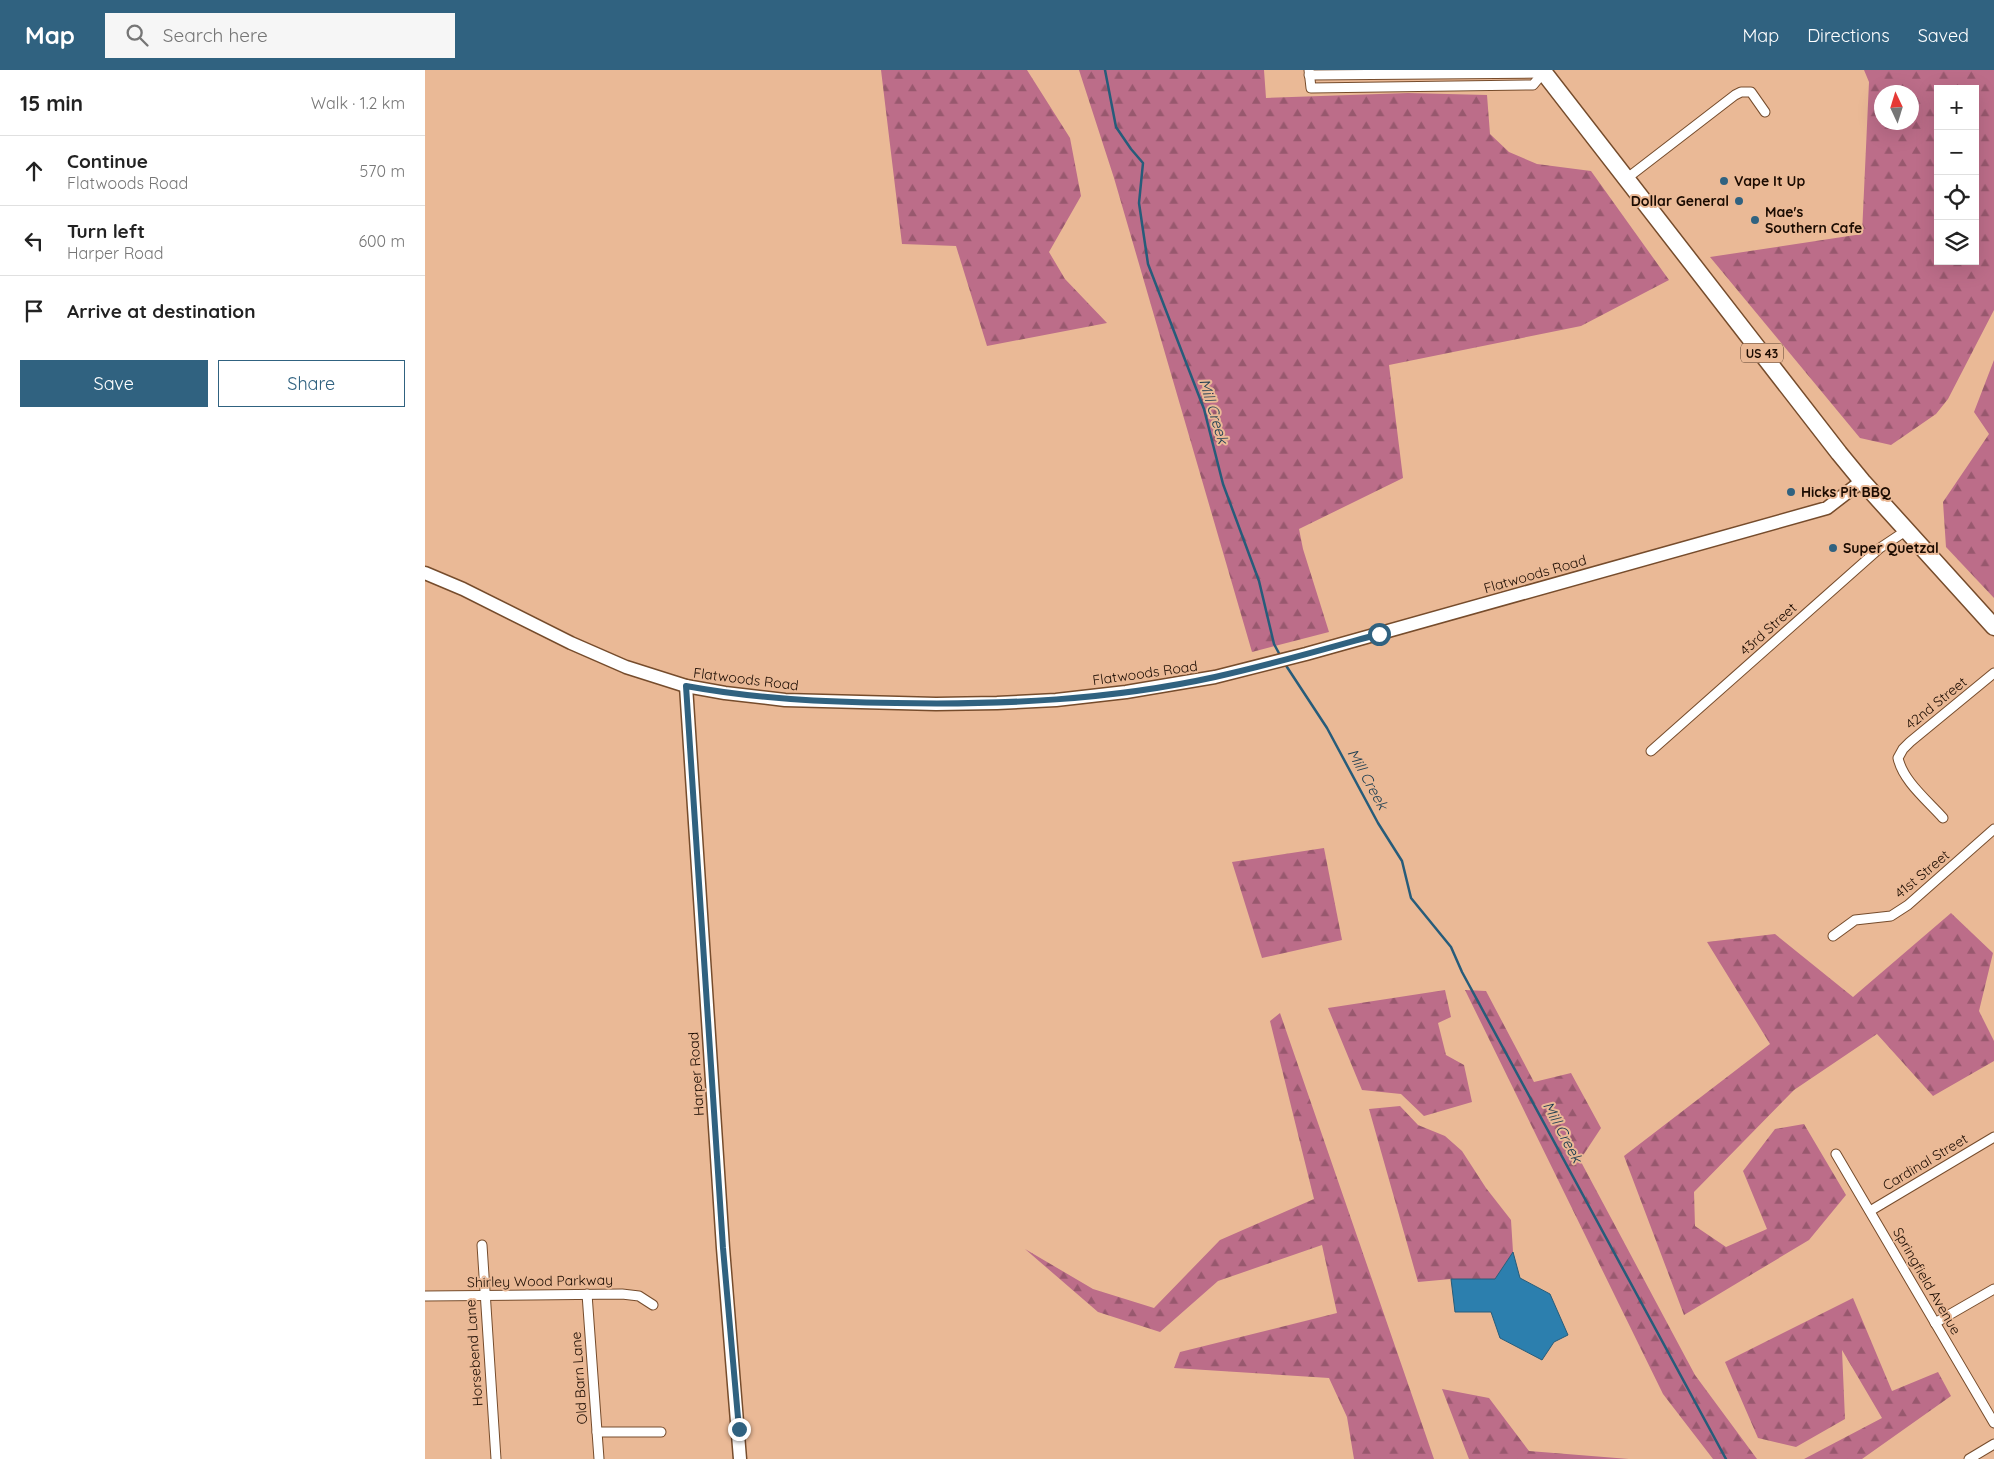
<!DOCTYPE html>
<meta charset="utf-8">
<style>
:root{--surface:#fff;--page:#f6f6f6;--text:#222;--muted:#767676;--line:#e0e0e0;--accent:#306280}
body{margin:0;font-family:Quicksand,sans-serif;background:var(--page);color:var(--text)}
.controls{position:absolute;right:15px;top:15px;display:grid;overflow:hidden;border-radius:0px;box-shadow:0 5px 20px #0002}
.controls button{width:45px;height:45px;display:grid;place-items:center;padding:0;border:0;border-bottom:1px solid var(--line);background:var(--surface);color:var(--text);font:25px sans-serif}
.compass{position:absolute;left:1449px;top:15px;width:45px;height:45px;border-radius:50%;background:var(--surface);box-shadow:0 5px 20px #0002;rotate:356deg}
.stop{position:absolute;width:15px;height:15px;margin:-11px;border:4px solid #306280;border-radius:50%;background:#fff}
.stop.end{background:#306280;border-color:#fff;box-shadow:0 1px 5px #0008}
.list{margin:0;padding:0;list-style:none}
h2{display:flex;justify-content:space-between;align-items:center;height:65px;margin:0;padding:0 20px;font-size:21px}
h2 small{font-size:16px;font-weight:400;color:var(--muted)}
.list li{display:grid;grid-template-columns:32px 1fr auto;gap:15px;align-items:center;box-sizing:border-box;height:70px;padding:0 20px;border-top:1px solid var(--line)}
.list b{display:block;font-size:19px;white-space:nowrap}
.list p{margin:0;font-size:16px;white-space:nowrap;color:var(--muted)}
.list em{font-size:16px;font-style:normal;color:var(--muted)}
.actions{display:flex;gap:10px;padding:15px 20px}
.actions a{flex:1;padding:11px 0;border:1px solid var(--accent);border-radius:0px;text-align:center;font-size:18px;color:var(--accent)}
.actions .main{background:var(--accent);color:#fff}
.icon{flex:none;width:28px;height:28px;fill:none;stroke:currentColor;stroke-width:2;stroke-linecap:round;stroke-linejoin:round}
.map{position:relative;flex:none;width:1569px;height:1389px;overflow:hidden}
header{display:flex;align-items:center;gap:30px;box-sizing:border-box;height:70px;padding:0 25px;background:var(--accent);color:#fff}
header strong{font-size:24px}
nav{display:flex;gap:28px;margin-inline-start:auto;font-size:18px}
.search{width:350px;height:45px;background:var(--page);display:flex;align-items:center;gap:12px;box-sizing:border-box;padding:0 18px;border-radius:0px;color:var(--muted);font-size:19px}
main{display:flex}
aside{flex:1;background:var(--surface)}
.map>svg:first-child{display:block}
</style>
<header>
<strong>Map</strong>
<div class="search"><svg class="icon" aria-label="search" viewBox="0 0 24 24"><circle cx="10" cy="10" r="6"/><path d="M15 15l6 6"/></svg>Search here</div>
<nav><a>Map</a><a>Directions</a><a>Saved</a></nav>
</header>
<main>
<aside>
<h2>15 min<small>Walk · 1.2 km</small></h2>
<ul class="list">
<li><svg class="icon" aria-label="ahead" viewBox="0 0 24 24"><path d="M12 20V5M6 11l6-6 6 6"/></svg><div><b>Continue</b><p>Flatwoods Road</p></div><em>570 m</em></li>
<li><svg class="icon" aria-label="left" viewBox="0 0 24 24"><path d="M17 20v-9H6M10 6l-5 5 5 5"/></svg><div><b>Turn left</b><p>Harper Road</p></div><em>600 m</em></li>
<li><svg class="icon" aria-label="arrive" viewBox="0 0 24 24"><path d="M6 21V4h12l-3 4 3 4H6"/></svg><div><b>Arrive at destination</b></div></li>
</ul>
<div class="actions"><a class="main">Save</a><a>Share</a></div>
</aside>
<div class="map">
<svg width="1569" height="1389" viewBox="0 0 1569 1389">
<defs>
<pattern id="forest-firs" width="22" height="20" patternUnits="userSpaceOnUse" patternTransform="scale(1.25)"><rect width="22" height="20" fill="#bc6d89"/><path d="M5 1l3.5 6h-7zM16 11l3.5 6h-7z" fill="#98586e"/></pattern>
</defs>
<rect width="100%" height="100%" fill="#eab996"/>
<g fill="url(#forest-firs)" fill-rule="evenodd">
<path d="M456,0H602L645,68L656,126L624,182L640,209L682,253L562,276L531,176L477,174Z"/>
<path d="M654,0H839L841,28L983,23L1062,25L1065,64L1084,82L1112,94L1166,101L1244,210L1156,256L964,295L978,408L874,459L878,479L904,562L827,582L689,108Z"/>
<path d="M1439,0H1569V240L1523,329L1511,344L1466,375L1435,368L1285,187L1437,164L1444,12ZM1513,19H1550V191H1513ZM1456,22H1486V52H1456Z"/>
<path d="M1569,290V528L1521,477L1518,432L1564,364L1549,342Z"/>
<path d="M899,778L917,870L837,888L807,792Z"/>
<path d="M1526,843L1568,883L1554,941L1569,971V991L1508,1026L1452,964L1369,1020L1269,1122L1270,1156L1301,1177L1342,1159L1318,1101L1350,1059L1379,1054L1421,1125L1384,1170L1259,1245L1199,1086L1345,974L1282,872L1350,864L1428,927Z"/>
<path d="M1020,920L1026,947L1013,953L1021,985L1039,995L1047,1032L999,1046L976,1024L937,1020L903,938Z"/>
<path d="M1040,920L1061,921L1109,1012L1146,1003L1176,1058L1155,1090L1270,1305L1332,1389H1288L1238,1324Z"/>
<path d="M855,943L1009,1389H929L922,1347L904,1308L749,1298L755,1282L912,1243L897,1175L793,1211L735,1262L673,1242L600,1179L668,1219L729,1238L795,1170L889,1129L845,951Z"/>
<path d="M975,1036L993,1055L1020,1066L1037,1081L1061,1118L1086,1150L1088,1182L1070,1209H1026L993,1212L944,1039Z"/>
<path d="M1428,1228L1467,1321L1513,1302L1526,1326L1437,1389H1379L1457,1348L1417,1280L1420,1349L1371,1377L1333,1368L1300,1292Z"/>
<path d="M1017,1319L1064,1328L1104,1381L1204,1389H1044Z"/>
</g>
<path fill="#2c7fae" stroke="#275c7a" d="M1088,1182L1095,1208L1125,1224L1143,1265L1129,1272L1117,1290L1075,1268L1066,1242H1030L1026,1209H1070Z"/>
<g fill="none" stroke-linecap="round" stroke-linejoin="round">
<g stroke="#275c7a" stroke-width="2.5">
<path d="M680,0L691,57L706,79L718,93L714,133L723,194L779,339L798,414L834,511L849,574L856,587"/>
<path d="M860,594L902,658L953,753L977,791L986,828L1026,877L1037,902L1301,1389"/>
</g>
<g stroke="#764c2c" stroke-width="11">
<g id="street">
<path d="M884,0L886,18L1108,15L1118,3"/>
<path d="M884,5L1118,3"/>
<path d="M1201,109L1310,25L1316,22H1326L1340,42"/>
<path d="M1226,681L1455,478L1482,460"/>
<path d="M1518,748C1502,730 1478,711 1473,688L1478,679L1485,672L1569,603"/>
<path d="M1408,866L1430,850L1466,846L1483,835L1569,759"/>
<path d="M1411,1084L1569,1353"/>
<path d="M1445,1141L1569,1067"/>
<path d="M57,1175L71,1389"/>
<path d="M162,1224L174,1389"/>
<path d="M0,1226L197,1224L214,1226L228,1235"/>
<path d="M1510,1253L1569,1219"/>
<path d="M172,1362H236"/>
<path d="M1544,1389L1569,1374"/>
</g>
</g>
<g stroke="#764c2c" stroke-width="15">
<g id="secondary">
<path d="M0,503L38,519L146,573L201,597L261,616L300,623L360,630L511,634L572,633L631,630L701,622L790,607L881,584L1402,438L1437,411"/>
<path d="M261,616L298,1178L315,1389"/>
</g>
</g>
<g stroke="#764c2c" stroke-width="19">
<path id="highway" d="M1117,0L1414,383L1437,411L1569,557"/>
</g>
<use href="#street" stroke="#fff" stroke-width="9"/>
<use href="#secondary" stroke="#fff" stroke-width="12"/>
<use href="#highway" stroke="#fff" stroke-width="16"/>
</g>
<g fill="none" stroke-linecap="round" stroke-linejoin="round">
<path stroke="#306280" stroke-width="6" d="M314,1359L298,1178L261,616C332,629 399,632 471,633C578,635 685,630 790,607C845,595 900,579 954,564"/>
</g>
<g fill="#306280" stroke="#eab996" stroke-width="2">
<circle cx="1299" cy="111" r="5"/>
<circle cx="1314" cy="131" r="5"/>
<circle cx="1330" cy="150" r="5"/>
<circle cx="1366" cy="422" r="5"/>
<circle cx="1408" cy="478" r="5"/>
</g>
<g text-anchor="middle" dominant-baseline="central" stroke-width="4" stroke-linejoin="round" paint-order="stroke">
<rect fill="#eab996" stroke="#593f2e" stroke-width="1" x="1316" y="273.5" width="42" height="19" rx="4"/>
<g font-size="12" font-weight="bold" fill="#1b0b01">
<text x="1337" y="283">US 43</text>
</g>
<g font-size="14" font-weight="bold" fill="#1b0b01" stroke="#eab996" text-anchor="start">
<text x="1309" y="111">Vape It Up</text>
<text x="1304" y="131" text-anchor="end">Dollar General</text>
<text x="1340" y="142">Mae's<tspan x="1340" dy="16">Southern Cafe</tspan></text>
<text x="1376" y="422">Hicks Pit BBQ</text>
<text x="1418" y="478">Super Quetzal</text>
</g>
<g font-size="14" fill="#1b0b01" stroke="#eab996">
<text transform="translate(1110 504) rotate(-16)">Flatwoods Road</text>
<text transform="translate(1343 559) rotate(-42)">43rd Street</text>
<text transform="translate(720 603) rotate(-8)">Flatwoods Road</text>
<text transform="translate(321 609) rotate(7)">Flatwoods Road</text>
<text transform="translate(1511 633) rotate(-39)">42nd Street</text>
<text transform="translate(1497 804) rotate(-40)">41st Street</text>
<text transform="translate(271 1004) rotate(-94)">Harper Road</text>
<text transform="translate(1500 1092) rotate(-31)">Cardinal Street</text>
<text transform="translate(115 1211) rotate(-1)">Shirley Wood Parkway</text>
<text transform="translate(1502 1211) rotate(60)">Springfield Avenue</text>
<text transform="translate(49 1283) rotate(-94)">Horsebend Lane</text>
<text transform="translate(154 1308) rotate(-94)">Old Barn Lane</text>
</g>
<g font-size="15" font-style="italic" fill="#173a4f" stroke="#eab996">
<text transform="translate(789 341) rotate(73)">Mill Creek</text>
<text transform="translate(943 709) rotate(61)">Mill Creek</text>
<text transform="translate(1138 1062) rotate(62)">Mill Creek</text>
</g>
</g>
</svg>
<div class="controls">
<button>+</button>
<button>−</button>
<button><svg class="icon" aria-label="locate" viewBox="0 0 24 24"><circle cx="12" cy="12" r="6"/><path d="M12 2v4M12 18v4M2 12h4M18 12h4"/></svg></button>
<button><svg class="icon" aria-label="layers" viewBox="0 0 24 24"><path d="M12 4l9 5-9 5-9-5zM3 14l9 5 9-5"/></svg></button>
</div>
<svg class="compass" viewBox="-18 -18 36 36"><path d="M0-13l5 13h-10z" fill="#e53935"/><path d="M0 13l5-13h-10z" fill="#767676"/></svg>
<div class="stop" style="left:954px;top:564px"></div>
<div class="stop end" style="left:314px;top:1359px"></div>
</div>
</main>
